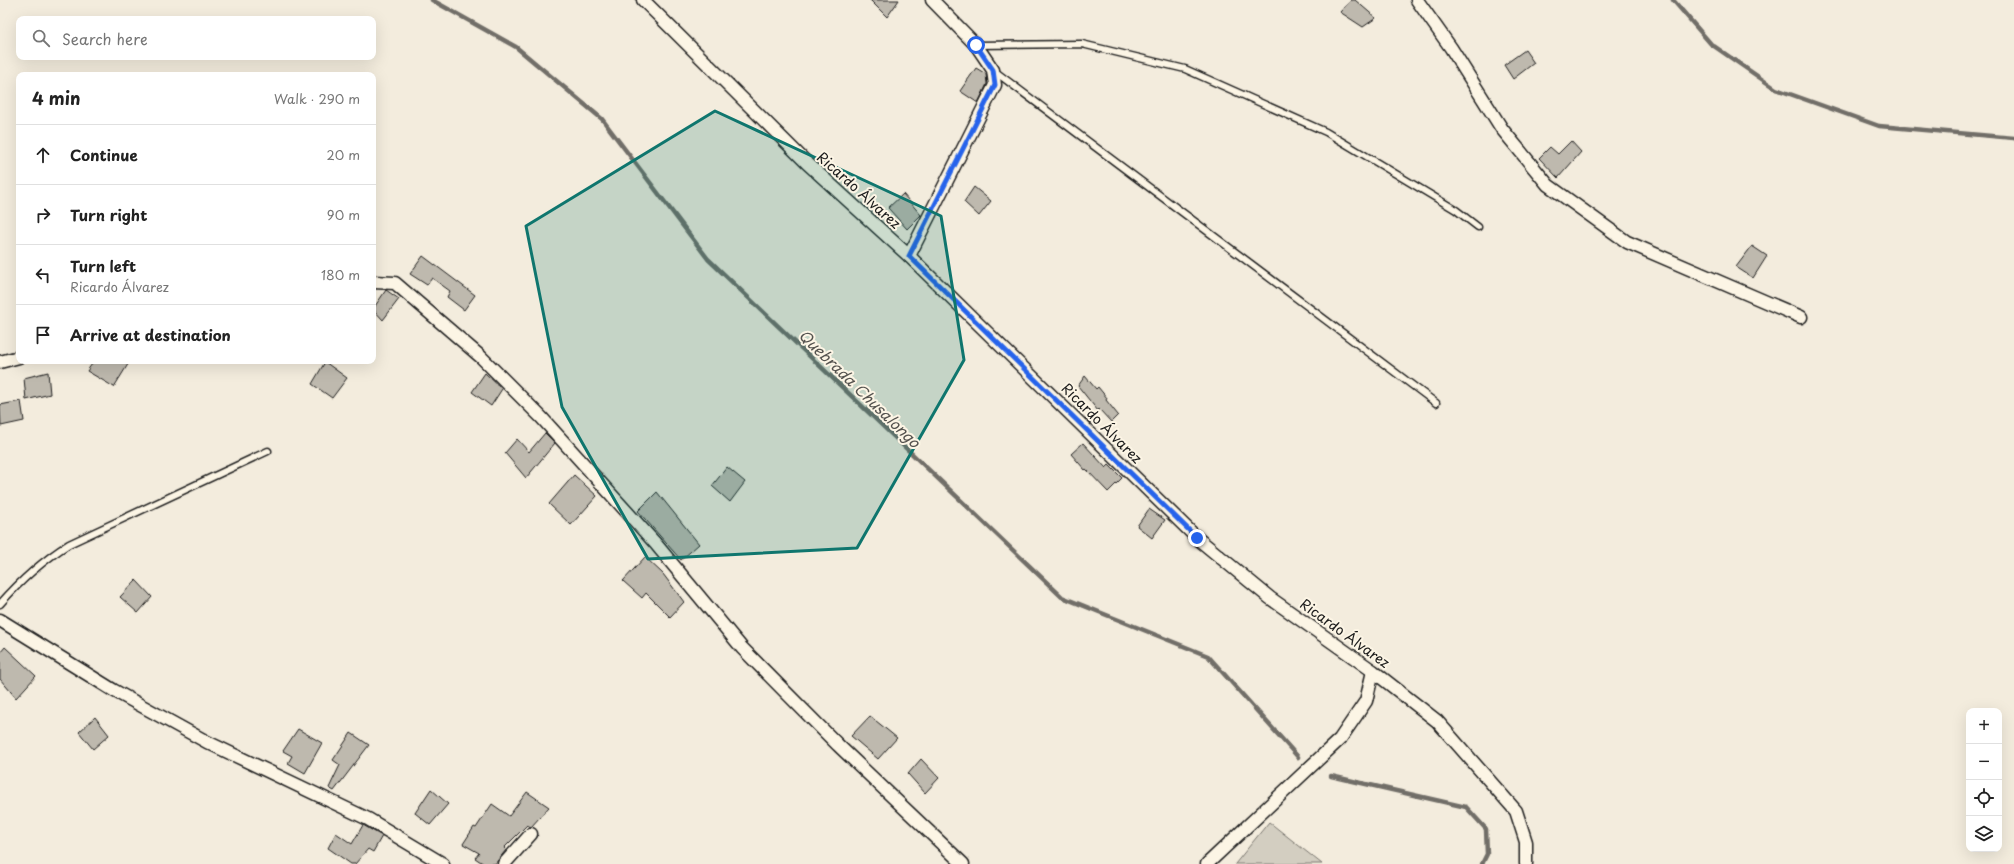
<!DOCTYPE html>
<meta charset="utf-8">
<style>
:root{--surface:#fff;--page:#f6f6f6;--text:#222;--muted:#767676;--line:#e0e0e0}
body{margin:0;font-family:"Playpen Sans",sans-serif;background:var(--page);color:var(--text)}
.controls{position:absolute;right:12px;bottom:12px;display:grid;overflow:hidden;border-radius:8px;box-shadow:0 4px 16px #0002}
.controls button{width:36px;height:36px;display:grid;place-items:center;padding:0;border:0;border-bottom:1px solid var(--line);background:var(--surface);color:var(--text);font:20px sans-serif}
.stop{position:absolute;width:12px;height:12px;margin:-9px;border:3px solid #2563eb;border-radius:50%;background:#fff}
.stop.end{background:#2563eb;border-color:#fff;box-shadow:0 1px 4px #0008}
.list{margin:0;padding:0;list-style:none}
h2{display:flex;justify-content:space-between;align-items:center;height:52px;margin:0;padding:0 16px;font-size:17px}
h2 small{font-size:13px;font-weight:400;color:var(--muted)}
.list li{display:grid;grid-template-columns:26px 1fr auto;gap:12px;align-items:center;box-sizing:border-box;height:60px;padding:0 16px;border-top:1px solid var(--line)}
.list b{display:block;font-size:15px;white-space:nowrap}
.list p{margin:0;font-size:13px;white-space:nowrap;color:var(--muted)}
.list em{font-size:13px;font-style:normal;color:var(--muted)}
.icon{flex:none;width:22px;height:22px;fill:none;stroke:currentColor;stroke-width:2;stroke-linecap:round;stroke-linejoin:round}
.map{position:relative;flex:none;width:2014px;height:864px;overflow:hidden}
.search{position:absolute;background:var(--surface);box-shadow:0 4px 16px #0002;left:16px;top:16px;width:360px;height:44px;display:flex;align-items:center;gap:10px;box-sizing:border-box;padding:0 14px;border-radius:8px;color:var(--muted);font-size:15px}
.panel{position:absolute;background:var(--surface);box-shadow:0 4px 16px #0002;left:16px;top:72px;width:360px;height:292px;border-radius:8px}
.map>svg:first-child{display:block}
</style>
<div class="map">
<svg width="2014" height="864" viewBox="0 0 2014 864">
<rect width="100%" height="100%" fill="#f3ecdd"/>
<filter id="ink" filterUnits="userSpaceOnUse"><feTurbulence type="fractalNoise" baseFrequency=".025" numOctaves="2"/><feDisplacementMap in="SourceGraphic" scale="8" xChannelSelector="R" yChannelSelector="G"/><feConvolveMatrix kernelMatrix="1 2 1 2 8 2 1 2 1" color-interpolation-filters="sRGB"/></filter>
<g filter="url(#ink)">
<path fill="#d3cec1" stroke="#78756e" d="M1269,822L1322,864H1235Z"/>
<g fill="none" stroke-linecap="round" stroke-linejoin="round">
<g stroke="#716e68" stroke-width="4.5">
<path d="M432,0L516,47L602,119L708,259L1062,597L1208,656L1298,757"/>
<path d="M1673,0L1711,44L1776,89L1879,126L2014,138"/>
<path d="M1331,776L1466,807L1486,829L1487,854L1482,864"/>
</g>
</g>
<g fill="#beb9ae" stroke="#1c1c1c">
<path d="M870,0H899L887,17Z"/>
<path d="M1351,0H1355L1376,18L1363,27L1340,12Z"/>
<path d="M1525,50L1534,63L1513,79L1504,65Z"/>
<path d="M976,68L986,74L987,84L978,103L960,91Z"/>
<path d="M1571,141L1581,152L1558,178L1539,158L1550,147L1558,154Z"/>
<path d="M974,187L991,201L979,216L964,202Z"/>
<path d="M903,194L921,215L907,229L888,208Z"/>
<path d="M1752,246L1767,256L1753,278L1736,267Z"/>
<path d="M423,256L475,295L464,310L447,297L450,291L432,278L427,285L410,274Z"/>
<path d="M386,290L399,299L383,320L373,309Z"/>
<path d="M94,361H130L114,387L87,371Z"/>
<path d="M325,362L347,378L332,398L312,384Z"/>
<path d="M48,372L50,394L26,400L24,378Z"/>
<path d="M485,373L502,389L491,406L472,392Z"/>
<path d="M1085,376L1096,389L1098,387L1107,398L1106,400L1118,415L1111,422L1099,409L1098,411L1078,386Z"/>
<path d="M21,401L24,421L1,426L0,405Z"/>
<path d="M545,433L555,443L526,478L505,453L517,439L529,452Z"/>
<path d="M1083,443L1106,468L1109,465L1122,478L1108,492L1086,469L1085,470L1071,454Z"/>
<path d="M727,467L745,482L730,502L712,486Z"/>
<path d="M574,475L597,496L571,525L549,504Z"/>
<path d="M657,492L699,544L681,560L638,511Z"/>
<path d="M1149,509L1165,520L1152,538L1137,526Z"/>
<path d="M645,557L663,574L684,602L670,617L646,593L642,598L623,581Z"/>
<path d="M136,580L152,597L138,613L120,597Z"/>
<path d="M5,647L36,676L16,698L0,679V653Z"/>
<path d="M870,716L897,738L878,759L851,736Z"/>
<path d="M95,717L109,735L93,749L79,732Z"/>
<path d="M298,729L322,743L305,773L288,763L292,756L283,751Z"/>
<path d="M351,733L369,745L334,791L329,788L340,765L333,760Z"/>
<path d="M921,759L939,778L925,793L908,774Z"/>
<path d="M431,789L448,804L430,825L415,813Z"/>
<path d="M527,792L549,807L531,827L527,825L504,848L506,850L495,864H484L475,858L479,853L463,844L474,827L476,828L492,804L509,816Z"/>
<path d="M363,825L382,836L373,852L368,849L355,864H351L328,848L336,833L352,844Z"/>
</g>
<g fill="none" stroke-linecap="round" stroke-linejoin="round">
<g stroke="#1c1c1c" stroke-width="9">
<g id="service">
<path d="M976,45L1082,44L1185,69L1326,132L1456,210L1478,227"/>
<path d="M993,70L1436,403"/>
<path d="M0,604C21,580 42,561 69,544L268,451"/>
</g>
</g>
<g stroke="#1c1c1c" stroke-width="15">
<g id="minor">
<path d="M643,0L807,163L909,256L1197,538L1270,598L1373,671L1437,721L1516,811L1526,842V864"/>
<path d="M1417,0L1451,48L1502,129L1548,185L1627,242L1801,317"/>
<path d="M909,256L995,85L993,70L976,45L932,0"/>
<path d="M373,282L395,283L481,357L541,417L655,543L742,648L838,745L963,864"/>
<path d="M0,362L19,357"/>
<path d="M0,620L113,690L207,742L368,819L443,864"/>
<path d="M504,864L531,834"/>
<path d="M1207,864L1340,739L1366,701L1373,671"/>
</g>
</g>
<use href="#service" stroke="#fcf5e5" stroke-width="6"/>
<use href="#minor" stroke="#fcf5e5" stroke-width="12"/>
</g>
</g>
<g fill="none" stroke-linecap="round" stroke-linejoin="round" filter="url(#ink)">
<path stroke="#2563eb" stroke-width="5" d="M976,45L993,70L995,85L909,256L1197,538"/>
</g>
<path fill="#0f766e" fill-opacity="0.2" stroke="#0f766e" stroke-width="3" stroke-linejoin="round" d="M715,111L941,216L964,360L857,548L648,559L562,407L526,226Z"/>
<g text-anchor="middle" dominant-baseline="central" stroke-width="4" stroke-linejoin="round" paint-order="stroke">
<g font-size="14" fill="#1c1c1c" stroke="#fcf5e5">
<text transform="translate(859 190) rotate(42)">Ricardo Álvarez</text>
<text transform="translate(1102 423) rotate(45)">Ricardo Álvarez</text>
<text transform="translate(1345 633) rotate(36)">Ricardo Álvarez</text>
</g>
<g font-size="15" font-style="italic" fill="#55534f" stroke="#fcf5e5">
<text transform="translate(860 388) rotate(44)">Quebrada Chusalongo</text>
</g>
</g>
</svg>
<div class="controls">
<button>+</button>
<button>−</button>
<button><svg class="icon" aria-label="locate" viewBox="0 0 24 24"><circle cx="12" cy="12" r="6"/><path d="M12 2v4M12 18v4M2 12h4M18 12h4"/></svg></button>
<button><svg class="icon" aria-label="layers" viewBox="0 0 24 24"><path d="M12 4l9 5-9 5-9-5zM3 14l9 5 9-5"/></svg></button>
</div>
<div class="stop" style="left:976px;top:45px"></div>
<div class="stop end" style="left:1197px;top:538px"></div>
<div class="search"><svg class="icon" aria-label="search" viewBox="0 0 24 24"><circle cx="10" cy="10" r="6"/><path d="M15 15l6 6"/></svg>Search here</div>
<section class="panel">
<h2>4 min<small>Walk · 290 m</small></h2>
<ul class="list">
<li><svg class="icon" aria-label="ahead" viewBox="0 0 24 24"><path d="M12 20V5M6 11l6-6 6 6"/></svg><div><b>Continue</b></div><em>20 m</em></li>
<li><svg class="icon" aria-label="right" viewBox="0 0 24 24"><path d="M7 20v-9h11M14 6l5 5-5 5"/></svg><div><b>Turn right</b></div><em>90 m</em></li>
<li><svg class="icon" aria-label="left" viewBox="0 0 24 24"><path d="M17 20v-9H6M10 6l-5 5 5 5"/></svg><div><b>Turn left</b><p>Ricardo Álvarez</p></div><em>180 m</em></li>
<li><svg class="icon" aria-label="arrive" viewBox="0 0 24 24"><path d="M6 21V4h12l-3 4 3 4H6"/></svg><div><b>Arrive at destination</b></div></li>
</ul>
</section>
</div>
